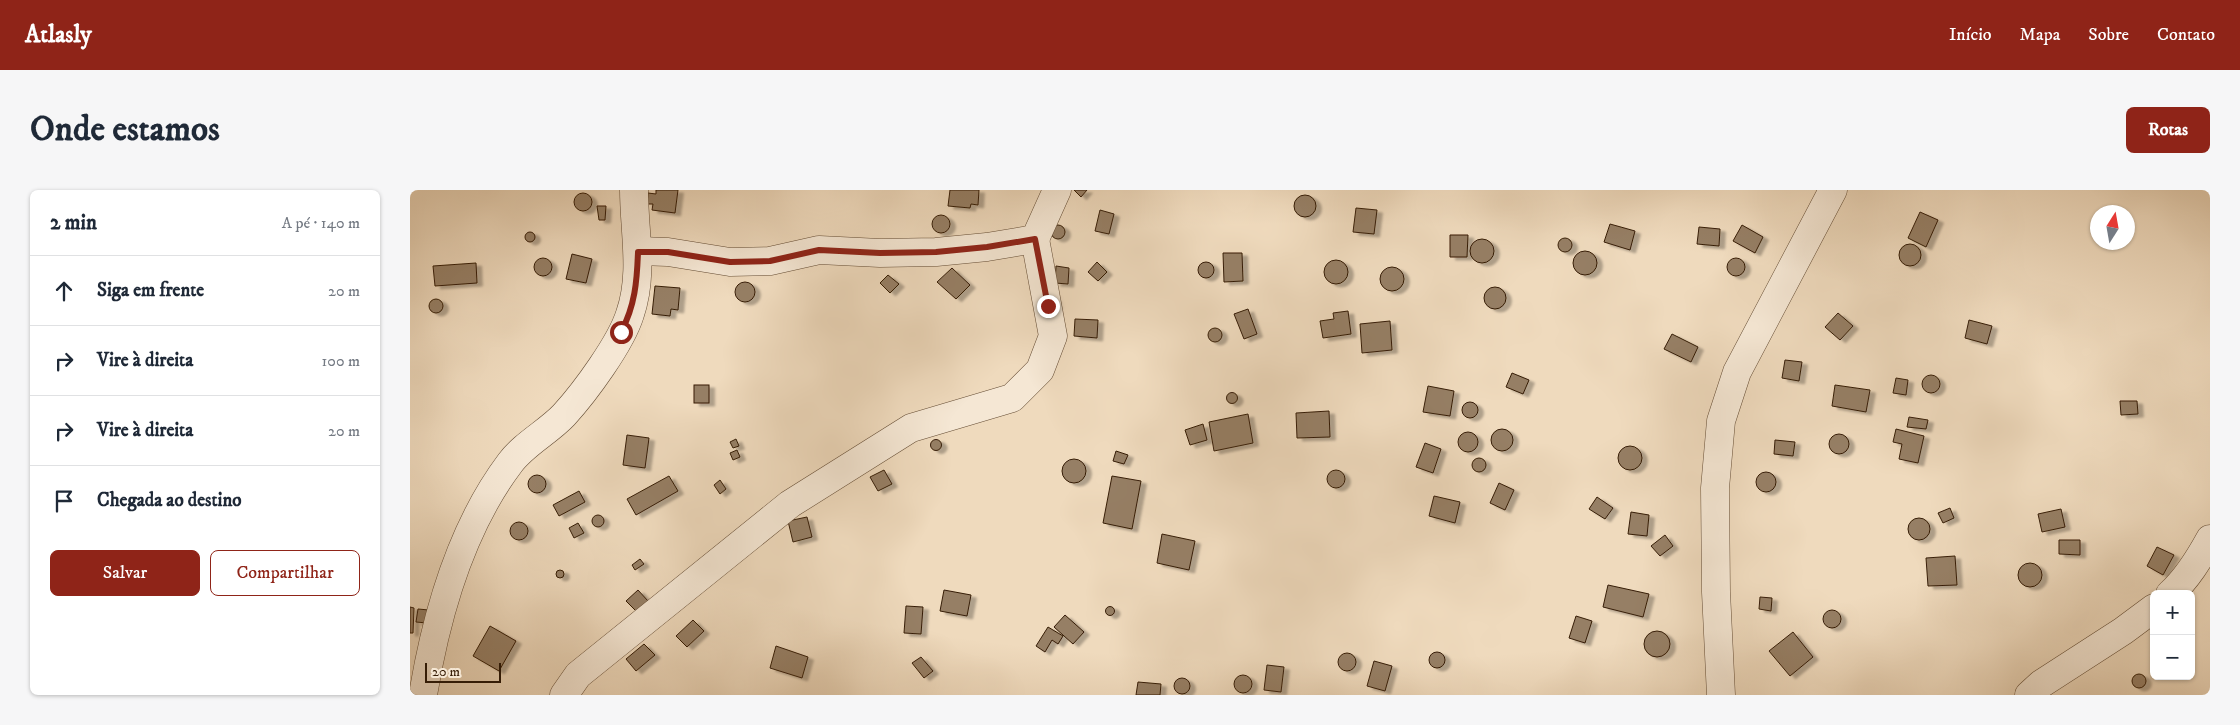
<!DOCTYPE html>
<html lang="pt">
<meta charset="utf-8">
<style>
:root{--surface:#fff;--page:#f6f6f7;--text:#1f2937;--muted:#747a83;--line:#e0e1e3;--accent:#8f2418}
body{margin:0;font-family:"IM FELL DW Pica",serif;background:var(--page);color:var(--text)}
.controls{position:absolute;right:15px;bottom:15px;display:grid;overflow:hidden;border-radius:8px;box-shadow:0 1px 4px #0004}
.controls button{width:45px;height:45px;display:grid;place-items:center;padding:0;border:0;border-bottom:1px solid var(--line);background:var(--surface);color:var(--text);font:25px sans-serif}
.compass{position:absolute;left:1680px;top:15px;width:45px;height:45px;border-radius:50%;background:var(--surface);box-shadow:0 1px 4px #0004;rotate:11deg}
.scale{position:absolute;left:15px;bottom:12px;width:76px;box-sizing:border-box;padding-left:5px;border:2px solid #361d06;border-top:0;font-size:14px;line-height:18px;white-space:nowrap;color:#361d06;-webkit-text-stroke:4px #f5e7d4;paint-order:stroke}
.stop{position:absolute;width:15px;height:15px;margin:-11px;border:4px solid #8f2418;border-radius:50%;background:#fff}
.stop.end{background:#8f2418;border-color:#fff;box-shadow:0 1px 5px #0008}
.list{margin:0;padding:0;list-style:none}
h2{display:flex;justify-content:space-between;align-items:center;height:65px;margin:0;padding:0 20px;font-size:21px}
h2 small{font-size:16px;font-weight:400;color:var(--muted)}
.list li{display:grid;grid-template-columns:32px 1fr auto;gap:15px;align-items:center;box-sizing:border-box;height:70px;padding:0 20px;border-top:1px solid var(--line)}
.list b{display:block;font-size:19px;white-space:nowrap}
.list em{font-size:16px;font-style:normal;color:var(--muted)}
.actions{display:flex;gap:10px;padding:15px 20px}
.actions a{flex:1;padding:11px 0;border:1px solid var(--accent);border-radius:8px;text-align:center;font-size:18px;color:var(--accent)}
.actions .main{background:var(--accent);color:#fff}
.icon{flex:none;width:28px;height:28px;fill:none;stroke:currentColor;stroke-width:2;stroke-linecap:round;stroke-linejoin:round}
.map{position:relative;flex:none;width:1800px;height:505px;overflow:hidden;border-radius:8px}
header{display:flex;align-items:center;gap:30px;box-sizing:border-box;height:70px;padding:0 25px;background:var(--accent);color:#fff}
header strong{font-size:24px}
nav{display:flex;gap:28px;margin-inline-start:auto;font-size:18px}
.intro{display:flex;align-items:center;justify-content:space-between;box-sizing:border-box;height:120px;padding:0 30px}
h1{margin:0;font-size:35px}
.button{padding:12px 22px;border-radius:8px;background:var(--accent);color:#fff;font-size:18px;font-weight:700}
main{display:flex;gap:30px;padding:0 30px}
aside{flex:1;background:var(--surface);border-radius:8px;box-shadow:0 1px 4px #0004}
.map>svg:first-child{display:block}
</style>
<header>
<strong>Atlasly</strong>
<nav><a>Início</a><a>Mapa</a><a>Sobre</a><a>Contato</a></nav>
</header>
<div class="intro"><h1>Onde estamos</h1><a class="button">Rotas</a></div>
<main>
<aside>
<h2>2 min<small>A pé · 140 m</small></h2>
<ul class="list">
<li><svg class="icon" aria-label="ahead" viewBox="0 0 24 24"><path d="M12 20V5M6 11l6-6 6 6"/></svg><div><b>Siga em frente</b></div><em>20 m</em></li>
<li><svg class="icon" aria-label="right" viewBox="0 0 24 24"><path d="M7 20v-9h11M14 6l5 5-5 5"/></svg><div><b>Vire à direita</b></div><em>100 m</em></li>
<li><svg class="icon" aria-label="right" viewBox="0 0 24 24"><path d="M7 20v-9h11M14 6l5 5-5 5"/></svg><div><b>Vire à direita</b></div><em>20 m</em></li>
<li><svg class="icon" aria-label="arrive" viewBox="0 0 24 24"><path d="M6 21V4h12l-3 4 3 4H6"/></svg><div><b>Chegada ao destino</b></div></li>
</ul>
<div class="actions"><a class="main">Salvar</a><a>Compartilhar</a></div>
</aside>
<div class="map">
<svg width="1800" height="505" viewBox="0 0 1800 505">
<defs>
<filter id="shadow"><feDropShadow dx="5.5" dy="3" stdDeviation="1" flood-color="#0004"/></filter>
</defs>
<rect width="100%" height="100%" fill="#efdabd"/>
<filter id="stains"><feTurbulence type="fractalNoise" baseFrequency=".004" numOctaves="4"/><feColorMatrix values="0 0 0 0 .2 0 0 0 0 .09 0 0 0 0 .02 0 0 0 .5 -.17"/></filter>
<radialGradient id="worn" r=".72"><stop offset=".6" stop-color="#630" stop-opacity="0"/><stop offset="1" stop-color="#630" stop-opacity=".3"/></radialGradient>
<g fill="#967f65" stroke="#361d06" filter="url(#shadow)">
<path d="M246,0H268L265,23L242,20L243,14H237L238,3L246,4Z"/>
<path d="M540,0H569L568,15L561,14L560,18L538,16Z"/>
<path d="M664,0H677L671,7Z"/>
<circle cx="173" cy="12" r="9"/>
<circle cx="895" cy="16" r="11"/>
<path d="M187,16H196L195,30H189Z"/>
<path d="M946,18L967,20L964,44L943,42Z"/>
<path d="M690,20L704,24L699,44L685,41Z"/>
<path d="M1510,22L1528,30L1516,57L1498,48Z"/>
<circle cx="531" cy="34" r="9"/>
<path d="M1200,34L1225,41L1220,60L1194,52Z"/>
<circle cx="648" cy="42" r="7"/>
<path d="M1332,35L1353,47L1345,63L1323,51Z"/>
<path d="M1289,37L1310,39L1309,56L1287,54Z"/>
<circle cx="120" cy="47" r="5"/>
<path d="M1040,45H1058L1057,67H1040Z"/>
<circle cx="1155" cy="55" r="7"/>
<circle cx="1072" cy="61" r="12"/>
<circle cx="1500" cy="65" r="11"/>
<circle cx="1175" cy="73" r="12"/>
<path d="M813,63H832L833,91L814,92Z"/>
<path d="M162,64L182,69L176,93L156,89Z"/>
<circle cx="1326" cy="77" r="9"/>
<circle cx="133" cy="77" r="9"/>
<circle cx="926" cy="82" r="12"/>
<circle cx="796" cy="80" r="8"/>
<path d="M687,72L697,82L688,91L678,82Z"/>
<path d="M66,73L67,93L25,96L23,76Z"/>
<path d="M646,76L659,78L658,94L645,93Z"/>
<circle cx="982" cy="89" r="12"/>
<path d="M542,78L560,95L546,109L527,92Z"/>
<path d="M478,85L489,94L480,103L470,93Z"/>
<circle cx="335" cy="102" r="10"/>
<path d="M245,96L270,98L268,120L261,119L260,126L242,124Z"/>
<circle cx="1085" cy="108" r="11"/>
<circle cx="26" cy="116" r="7"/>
<path d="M838,119L847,144L834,149L824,124Z"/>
<path d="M938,121L941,144L913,148L910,131L924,129L923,123Z"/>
<path d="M1428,123L1443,136L1430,150L1415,137Z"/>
<path d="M665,129L688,130L687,148L664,146Z"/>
<path d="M1559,130L1582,136L1577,154L1555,148Z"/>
<path d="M980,131L982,160L952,163L950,134Z"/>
<circle cx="805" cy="145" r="7"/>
<path d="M1262,144L1288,157L1281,172L1254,159Z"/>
<path d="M1375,170L1392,172L1389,191L1372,188Z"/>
<path d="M1102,183L1119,190L1113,204L1096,197Z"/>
<circle cx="1521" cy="194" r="9"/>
<path d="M1486,188L1498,190L1496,205L1483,203Z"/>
<rect x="284" y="195" width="15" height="18"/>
<path d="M1425,195L1460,200L1456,222L1422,216Z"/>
<path d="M1018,196L1044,201L1040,226L1013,222Z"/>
<circle cx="822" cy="208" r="5.5"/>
<path d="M1710,211H1727L1728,224L1711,225Z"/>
<circle cx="1060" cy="220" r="8"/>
<path d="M919,221L920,247L887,248L886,223Z"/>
<path d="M838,224L843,253L804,261L799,232Z"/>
<path d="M1499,227L1518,230L1516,239L1497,237Z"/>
<path d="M793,234L797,250L780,255L775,240Z"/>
<circle cx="1092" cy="250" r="11"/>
<path d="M1486,239L1514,246L1508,273L1489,269L1492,254L1483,252Z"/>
<circle cx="1058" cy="252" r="10"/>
<circle cx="1429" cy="254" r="10"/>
<path d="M217,245L239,248L235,278L213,275Z"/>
<path d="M326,249L329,256L323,258L320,252Z"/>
<circle cx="526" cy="255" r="5.5"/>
<path d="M1365,250L1385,252L1383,266L1364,264Z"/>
<path d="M1015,253L1031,259L1023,283L1006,277Z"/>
<circle cx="1220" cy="268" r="12"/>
<path d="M327,260L330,267L323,270L320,263Z"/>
<path d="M706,261L718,265L714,274L703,271Z"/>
<circle cx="1069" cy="275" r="7"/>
<circle cx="664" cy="281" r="12"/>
<circle cx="926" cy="289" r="9"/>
<path d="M474,280L482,294L468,301L460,287Z"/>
<circle cx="1356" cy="292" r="10"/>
<circle cx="127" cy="294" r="9"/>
<path d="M259,286L268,301L226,325L217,309Z"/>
<path d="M702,286L731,291L722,339L693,333Z"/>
<path d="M310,290L316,299L310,304L304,295Z"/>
<path d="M1089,293L1104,300L1095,320L1080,313Z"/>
<path d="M169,301L175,312L149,326L143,315Z"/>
<path d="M1024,306L1050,312L1045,333L1019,326Z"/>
<path d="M1187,307L1203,318L1195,329L1179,319Z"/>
<path d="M1540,318L1544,328L1533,333L1528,323Z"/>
<path d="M1651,319L1655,337L1632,342L1628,324Z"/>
<path d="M1221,322L1239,325L1237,346L1218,344Z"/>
<circle cx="188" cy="331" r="6"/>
<path d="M397,327L402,347L383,352L378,331Z"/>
<circle cx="1509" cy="339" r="11"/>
<circle cx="109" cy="341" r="9"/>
<path d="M168,333L174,343L164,348L159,338Z"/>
<path d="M752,344L785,351L779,380L747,373Z"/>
<path d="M1255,345L1263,356L1250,366L1241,356Z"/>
<path d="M1649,350H1670V365L1649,364Z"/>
<path d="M1747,357L1764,365L1753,385L1737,376Z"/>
<path d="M1545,366L1547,395L1518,396L1516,368Z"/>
<path d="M230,369L234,374L225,380L222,375Z"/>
<circle cx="1620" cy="385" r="12"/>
<circle cx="150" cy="384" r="4"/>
<path d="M1198,395L1239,404L1233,427L1193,417Z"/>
<path d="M228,400L238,411L226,421L216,411Z"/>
<path d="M534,400L561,405L557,426L530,421Z"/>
<path d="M1350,407L1362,408L1361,421L1349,419Z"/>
<path d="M496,416L513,417L511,444L494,443Z"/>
<circle cx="700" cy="421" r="4.5"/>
<path d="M0,417L4,418L3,443H0Z"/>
<path d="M8,419L19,420L17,433L6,432Z"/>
<circle cx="1422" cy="429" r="9"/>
<path d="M655,425L674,442L663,454L644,437Z"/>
<path d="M1166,426L1182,431L1175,453L1159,448Z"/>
<path d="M283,430L294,441L277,457L266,446Z"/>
<path d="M80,436L106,451L89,481L63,466Z"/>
<path d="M638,437L653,446L648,454L642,450L635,462L626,456Z"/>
<circle cx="1247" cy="454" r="13"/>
<path d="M1383,442L1403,467L1380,486L1359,461Z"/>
<path d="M234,454L245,465L226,481L216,469Z"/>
<path d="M366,456L398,467L392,488L360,478Z"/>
<circle cx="1027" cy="470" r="8"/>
<circle cx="937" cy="472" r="9"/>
<path d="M511,467L523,481L514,488L502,473Z"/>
<path d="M964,471L982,476L975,501L957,496Z"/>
<path d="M857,475L874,477L871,502L854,500Z"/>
<circle cx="1729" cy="491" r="7"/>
<circle cx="833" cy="494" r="9"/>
<circle cx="772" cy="496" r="8"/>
<path d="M728,492L751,494L750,505H726Z"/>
</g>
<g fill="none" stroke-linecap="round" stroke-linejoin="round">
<g stroke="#644c34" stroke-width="29">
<g id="minor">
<path d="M229,61L258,62L320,72L360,71L409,60L470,63L526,62L577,57L625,49L647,0"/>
<path d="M1760,404C1777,389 1789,369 1800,349"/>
<path d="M13,505C26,426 51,338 100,273C114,254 138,242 154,225C175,202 211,153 220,124C234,83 224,42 224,0"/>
<path d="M154,505L168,485L380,314L501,238L602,208L630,180L643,146L625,49"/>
<path d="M1311,505L1306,402L1305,298L1311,231L1327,182L1423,0"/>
<path d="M1619,505L1631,494L1713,441L1744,418"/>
</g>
</g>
<use href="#minor" stroke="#f5e7d4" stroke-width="28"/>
</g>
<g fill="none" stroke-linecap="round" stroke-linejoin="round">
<path stroke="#8f2418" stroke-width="6" d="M211,142C225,116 227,91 228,62H258L320,72L360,71L409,60L470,63L526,62L577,57L625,49L638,116"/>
</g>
<rect width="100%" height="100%" filter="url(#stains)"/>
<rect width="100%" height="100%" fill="url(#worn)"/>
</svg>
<div class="controls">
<button>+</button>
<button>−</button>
</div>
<svg class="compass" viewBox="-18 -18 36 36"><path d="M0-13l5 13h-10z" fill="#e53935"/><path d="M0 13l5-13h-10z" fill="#747a83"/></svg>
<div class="scale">20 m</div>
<div class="stop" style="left:211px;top:142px"></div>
<div class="stop end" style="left:638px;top:116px"></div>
</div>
</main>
